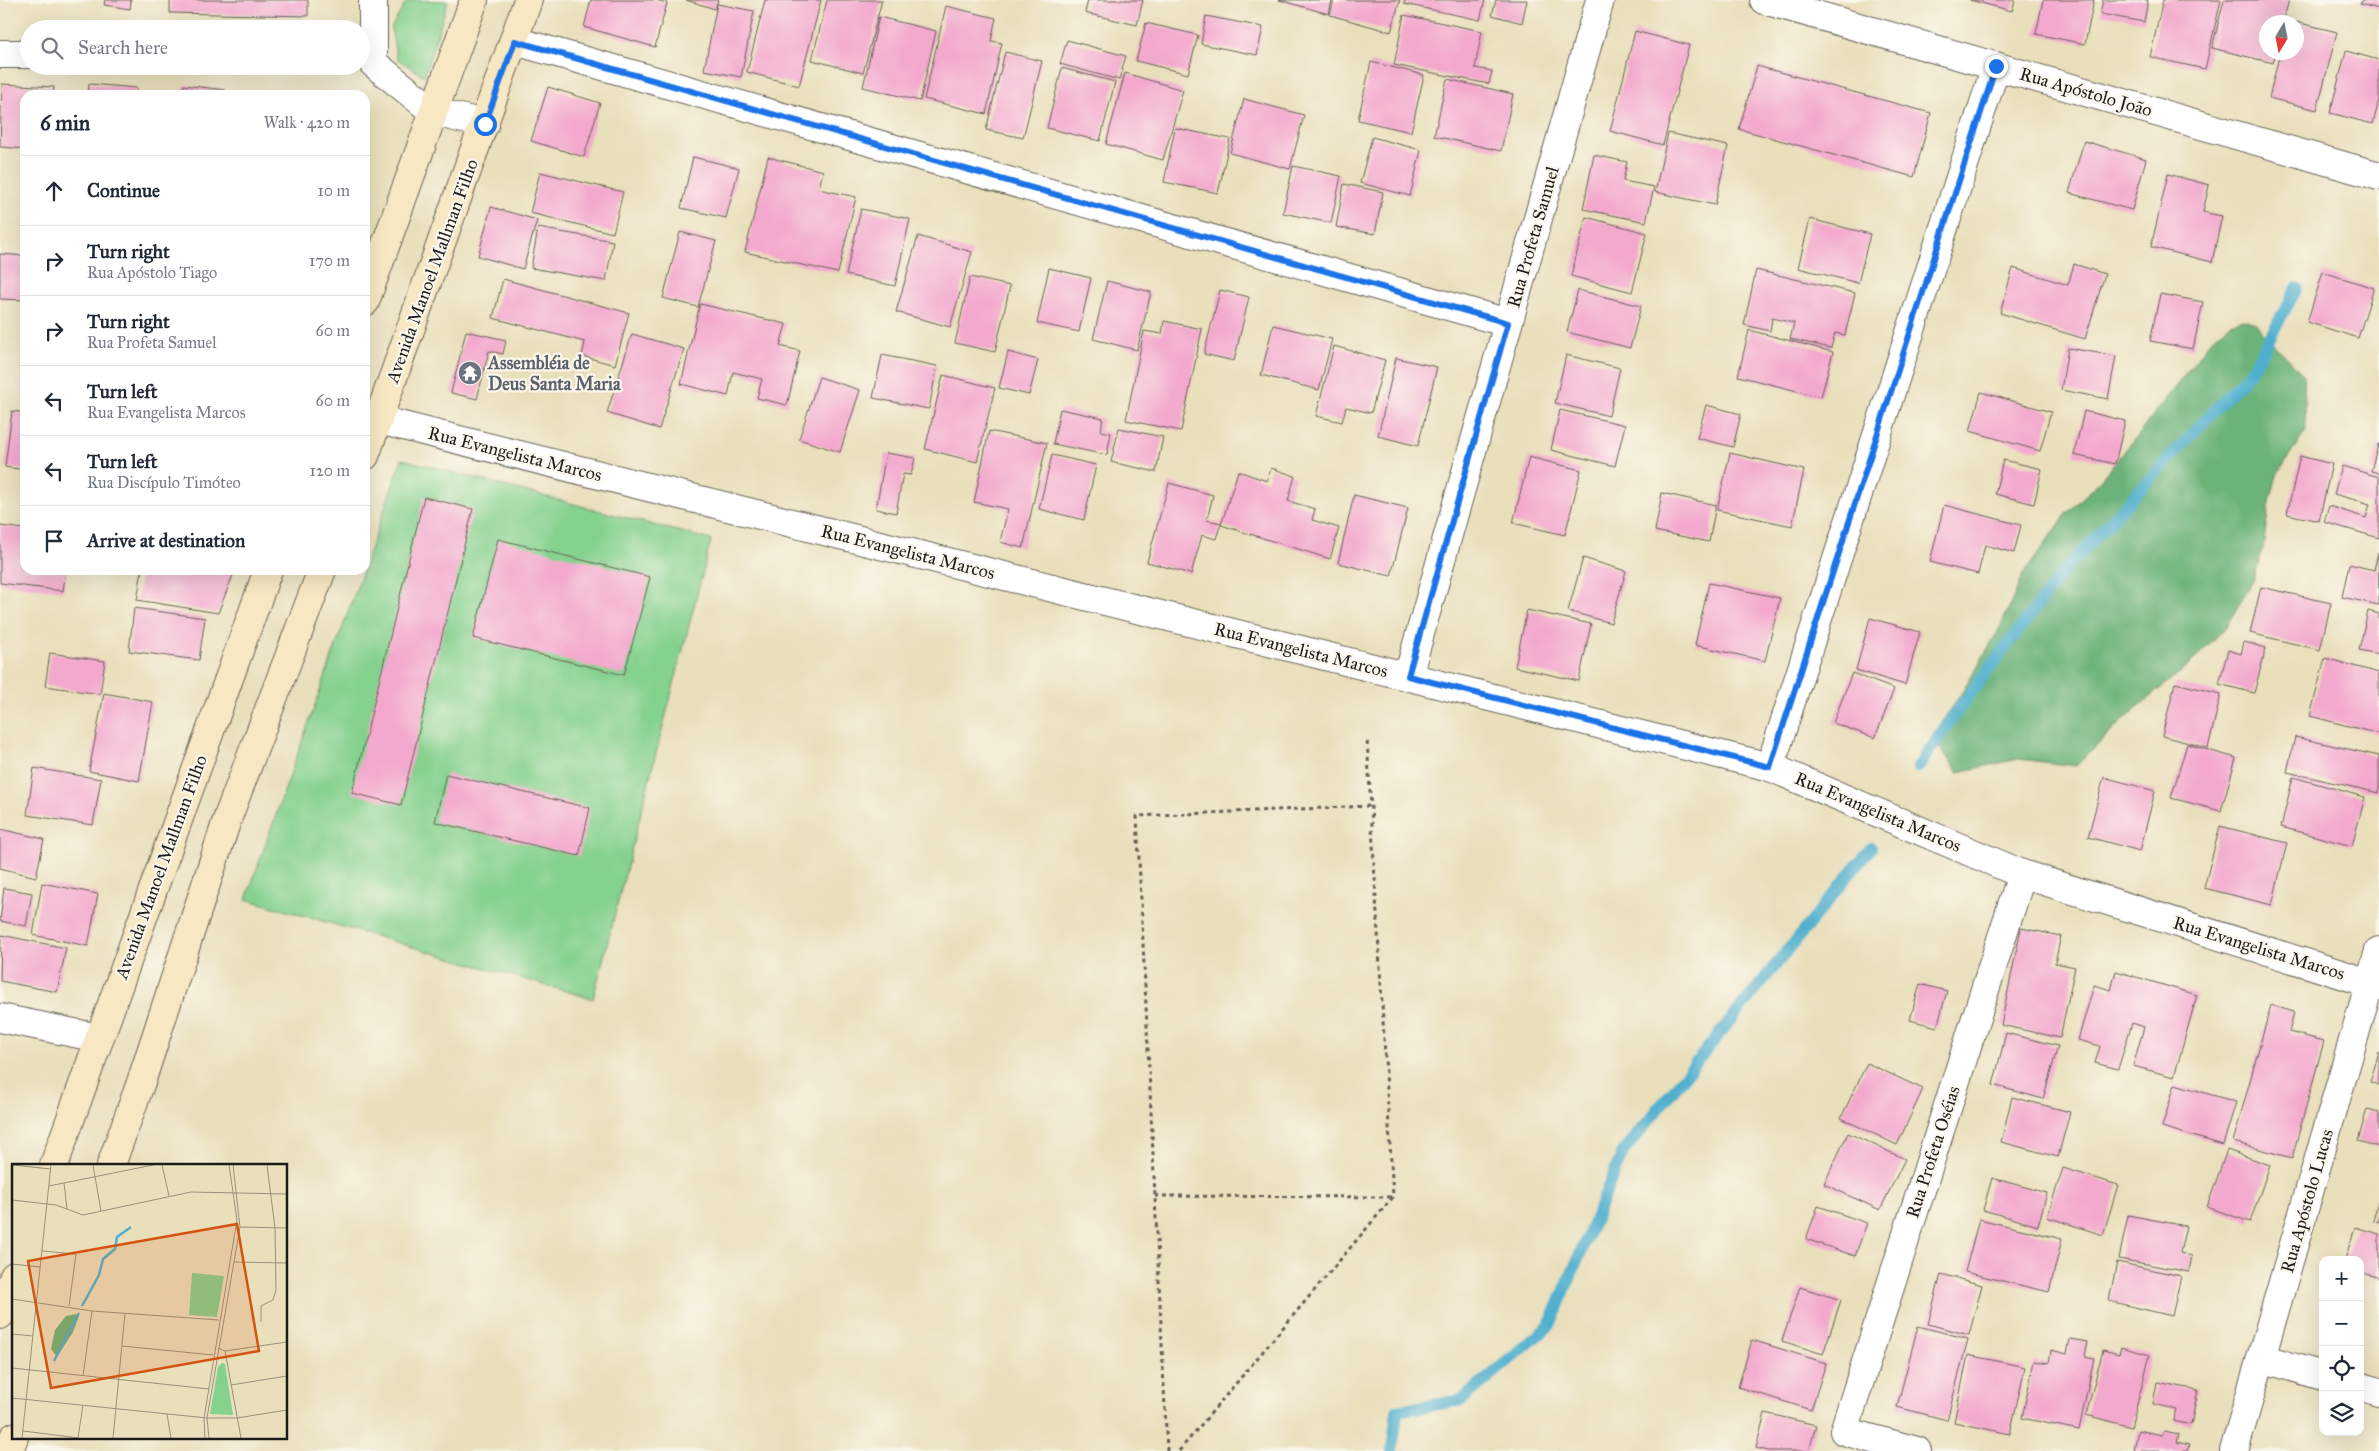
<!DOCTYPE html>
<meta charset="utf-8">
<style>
:root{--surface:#fff;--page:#f2f2f3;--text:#1f2937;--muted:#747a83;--line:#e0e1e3}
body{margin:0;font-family:"IM FELL Great Primer",serif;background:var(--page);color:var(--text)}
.controls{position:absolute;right:15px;bottom:15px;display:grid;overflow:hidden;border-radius:10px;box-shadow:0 5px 20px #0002}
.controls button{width:45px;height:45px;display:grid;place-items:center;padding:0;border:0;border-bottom:1px solid var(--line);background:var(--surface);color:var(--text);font:25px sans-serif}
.compass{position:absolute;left:2259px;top:15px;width:45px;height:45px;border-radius:50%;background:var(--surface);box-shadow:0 5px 20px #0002;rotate:190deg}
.stop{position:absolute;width:15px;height:15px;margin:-11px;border:4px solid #1a73e8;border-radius:50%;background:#fff}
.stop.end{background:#1a73e8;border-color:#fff;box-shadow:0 1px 5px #0008}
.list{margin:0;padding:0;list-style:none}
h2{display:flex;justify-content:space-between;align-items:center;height:65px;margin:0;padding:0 20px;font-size:21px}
h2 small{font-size:16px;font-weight:400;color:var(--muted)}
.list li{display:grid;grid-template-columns:32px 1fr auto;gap:15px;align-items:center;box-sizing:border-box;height:70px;padding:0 20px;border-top:1px solid var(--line)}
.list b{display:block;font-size:19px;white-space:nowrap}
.list p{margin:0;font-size:16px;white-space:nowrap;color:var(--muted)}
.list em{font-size:16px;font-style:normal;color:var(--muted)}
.icon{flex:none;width:28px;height:28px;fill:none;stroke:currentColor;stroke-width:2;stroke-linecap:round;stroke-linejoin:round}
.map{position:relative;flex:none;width:2379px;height:1451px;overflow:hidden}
.search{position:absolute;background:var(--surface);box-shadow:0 5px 20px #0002;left:20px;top:20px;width:350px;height:55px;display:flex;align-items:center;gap:12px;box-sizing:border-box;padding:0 18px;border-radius:28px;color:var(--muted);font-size:19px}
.panel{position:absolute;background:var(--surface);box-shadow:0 5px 20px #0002;left:20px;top:90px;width:350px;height:485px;border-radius:15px}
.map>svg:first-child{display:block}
</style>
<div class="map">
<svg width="2379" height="1451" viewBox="0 0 2379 1451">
<rect width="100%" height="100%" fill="#fbf7ec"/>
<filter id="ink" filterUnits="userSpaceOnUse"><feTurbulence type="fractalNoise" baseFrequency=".02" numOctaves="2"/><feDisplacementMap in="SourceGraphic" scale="10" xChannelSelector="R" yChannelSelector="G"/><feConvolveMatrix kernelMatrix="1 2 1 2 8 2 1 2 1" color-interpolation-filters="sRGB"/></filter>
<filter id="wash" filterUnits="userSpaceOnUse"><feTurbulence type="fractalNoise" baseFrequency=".0096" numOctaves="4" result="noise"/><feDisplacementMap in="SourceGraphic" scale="20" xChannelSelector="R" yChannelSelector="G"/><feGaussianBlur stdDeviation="1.12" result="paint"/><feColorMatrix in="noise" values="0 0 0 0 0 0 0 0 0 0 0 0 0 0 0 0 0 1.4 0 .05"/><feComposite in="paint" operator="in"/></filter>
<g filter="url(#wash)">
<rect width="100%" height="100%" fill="#e9dfbb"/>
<g fill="#85d18e" stroke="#507655">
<path d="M413,0L448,1L424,76L397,59L391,28L405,4Z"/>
<path d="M402,459L711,540L593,999L246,899L363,570H365V564Z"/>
</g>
<path fill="#6cb379" stroke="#44684a" d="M2243,319L2256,323L2268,340L2285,355L2304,376L2306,431L2277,475L2269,506L2263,549L2252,583L2225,628L2189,665L2134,710L2076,766L2018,759L1958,772L1932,737L1963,691L2001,626L2023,575L2068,512L2095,486L2133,441L2213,338L2231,323Z"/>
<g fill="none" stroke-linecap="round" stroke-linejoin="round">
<g stroke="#50afce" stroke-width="12">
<path d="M1918,767L1957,711L2064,571L2252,370L2297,288"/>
<path d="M1392,1451L1397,1411L1462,1400L1550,1325L1623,1152L1871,848"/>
</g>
</g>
<g id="blocks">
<g fill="#f3a9ce">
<path d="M105,0H131L130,9L104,5Z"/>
<path d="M170,0H308V16L170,13Z"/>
<path d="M591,0H656L667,3L655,47L584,27Z"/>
<path d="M686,0H718L715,9Z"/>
<path d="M765,0H821L799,86L747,72Z"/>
<path d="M827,0H882L863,73L812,60Z"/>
<path d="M1088,0H1143L1137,25L1085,13Z"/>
<path d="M1279,0H1332L1329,14Z"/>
<path d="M1334,0H1400L1391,32L1330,15Z"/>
<path d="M1405,0H1485L1480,20L1404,4Z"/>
<path d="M1496,0H1527L1522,23L1492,15Z"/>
<path d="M1970,0H2015L2012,11Z"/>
<path d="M2043,0H2094L2085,44L2036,34Z"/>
<path d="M2103,0H2148L2144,22L2100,14Z"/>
<path d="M2163,0H2221L2205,69L2150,57Z"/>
<path d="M2224,0H2289L2283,22H2266V52H2276L2273,63L2212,48Z"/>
<path d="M2362,0H2379V9L2360,4Z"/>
<path d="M717,4L754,11L741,77L704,70Z"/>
<path d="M946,6L996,18L991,41L1002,43L986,114L924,99Z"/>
<path d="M1404,15L1482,31L1475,68L1492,71L1489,84L1394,65Z"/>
<path d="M1206,16L1263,27L1257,55L1201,44Z"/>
<path d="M879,17L936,31L920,101L863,87Z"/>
<path d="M2296,22L2337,32L2317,110L2269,98L2280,52H2296Z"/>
<path d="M1146,23L1198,35L1188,74L1136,61Z"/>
<path d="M1635,31L1689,45L1663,145L1610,131Z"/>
<path d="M1067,40L1126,56L1119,80L1060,64Z"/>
<path d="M2346,51L2379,60V100L2373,124L2330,113Z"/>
<path d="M1005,52L1042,61L1023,138L986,130Z"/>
<path d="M1371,62L1424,75L1411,132L1358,120Z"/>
<path d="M1757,66L1931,113L1914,177L1739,129Z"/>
<path d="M1062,68L1115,82L1100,141L1047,128Z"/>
<path d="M1125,73L1183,90L1163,160L1106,144Z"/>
<path d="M1447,79L1513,94L1501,151L1434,136Z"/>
<path d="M2,84L54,87L53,95H25V149L0,147Z"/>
<path d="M89,84L137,88L136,95H88Z"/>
<path d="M184,85L225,90L224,95H182Z"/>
<path d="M548,87L600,103L584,157L531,141Z"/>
<path d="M1244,99L1304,115L1290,169L1230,153Z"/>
<path d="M1175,128L1230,139L1218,193L1164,182Z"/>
<path d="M1668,133L1728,146L1715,205L1655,192Z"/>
<path d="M1372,137L1421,150L1410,196L1360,183Z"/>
<path d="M2084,141L2146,159L2132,210L2069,193Z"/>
<path d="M1594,155L1627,162L1623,181L1654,187L1646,222L1583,209Z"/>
<path d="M693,157L739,168L726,218L681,208Z"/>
<path d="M768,157L823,171L819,189L856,197L838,273L745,252Z"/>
<path d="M1293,166L1341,176L1331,223L1283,213Z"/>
<path d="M540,172L623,192L613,233L530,213Z"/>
<path d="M2168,174L2209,185L2203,212L2222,216L2212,262L2151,247Z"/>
<path d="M1344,184L1383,192L1375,234L1336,227Z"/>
<path d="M491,207L537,220L523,269L478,256Z"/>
<path d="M861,209L910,219L895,286L846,275Z"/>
<path d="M1586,217L1647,233L1632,292L1571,276Z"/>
<path d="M1810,219L1870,234L1858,283L1798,268Z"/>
<path d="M538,228L613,241L606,281L531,268Z"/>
<path d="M680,232L716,241L698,307L663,298Z"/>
<path d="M918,236L972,252L950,327L896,312Z"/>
<path d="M0,254L25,256V300L0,299Z"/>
<path d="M2074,264L2105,274L2085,339L2000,313L2013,268L2068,285Z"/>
<path d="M1049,268L1091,278L1079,332L1037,323Z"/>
<path d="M1756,270L1855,293L1845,335L1835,333L1831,348L1790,339L1794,323L1772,318L1770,331L1744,325Z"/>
<path d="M2323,272L2374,288L2358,338L2307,322Z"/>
<path d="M970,277L1010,286L995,352L955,343Z"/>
<path d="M503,279L629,313L615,365L582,356L585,342L493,318Z"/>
<path d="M1107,281L1151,292L1137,350L1093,339Z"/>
<path d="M1220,290L1249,297L1234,361L1204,354Z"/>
<path d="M1578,290L1641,306L1630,348L1567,332Z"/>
<path d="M2160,294L2203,302L2193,349L2150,341Z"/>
<path d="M700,304L786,324L780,346L800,351L787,405L757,398L762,379L733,372L728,396L681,384Z"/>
<path d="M1164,321L1202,329L1181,431L1126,420L1144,331L1162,334Z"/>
<path d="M1273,325L1332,339L1319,390L1261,375Z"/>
<path d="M1749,330L1833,352L1821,397L1738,376Z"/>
<path d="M466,331L506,340L503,354L489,351L477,399L451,393Z"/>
<path d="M632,334L684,349L659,429L607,413Z"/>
<path d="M1334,346L1385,360L1371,413L1346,407L1342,422L1316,416Z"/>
<path d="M2068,348L2116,356L2108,399L2061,390Z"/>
<path d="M1008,352L1038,360L1029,395L999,388Z"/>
<path d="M882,355L937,366L929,409L873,398Z"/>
<path d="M1566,355L1620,368L1609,416L1555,403Z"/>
<path d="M1396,358L1437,367L1418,446L1378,436Z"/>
<path d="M943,375L995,388L977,462L925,449Z"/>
<path d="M819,377L860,390L840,452L799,439Z"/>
<path d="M1981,392L2051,412L2040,451L1970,431Z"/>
<path d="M1706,405L1741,414L1733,447L1697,438Z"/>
<path d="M1060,409L1103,418L1101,431L1111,433L1107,455L1053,444Z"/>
<path d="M1560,410L1625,425L1615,466L1551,450Z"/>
<path d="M12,411L25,413V470L5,467Z"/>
<path d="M2084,411L2125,421L2115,464L2074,455Z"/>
<path d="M1119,428L1163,437L1156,472L1111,462Z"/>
<path d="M989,431L1047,443L1023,548L1000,542L1008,509L974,502Z"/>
<path d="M2378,444H2379V473L2371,471Z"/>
<path d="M886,453L915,458L911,475L903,474L896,513L876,509Z"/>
<path d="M1730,453L1804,470L1792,526L1717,510Z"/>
<path d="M1052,455L1096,465L1084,520L1039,509Z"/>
<path d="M2300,456L2332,464L2319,521L2287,514Z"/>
<path d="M1529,457L1581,470L1565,535L1513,523Z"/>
<path d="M2003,460L2042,469L2034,504L1995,494Z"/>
<path d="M2342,466L2379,477V538L2324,522L2329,506L2366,518L2370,504L2334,494Z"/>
<path d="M1271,468L1295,476L1288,501L1315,509L1312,520L1339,528L1330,559L1221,525L1238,471L1267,481Z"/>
<path d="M1169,483L1213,495L1207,520L1221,523L1216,539L1202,535L1191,574L1147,562Z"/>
<path d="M1662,493L1716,505L1709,542L1655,531Z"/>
<path d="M1354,495L1408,508L1391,576L1338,563Z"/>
<path d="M424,497L473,509L401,805L352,793Z"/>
<path d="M1944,505L2021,525L2014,553L1985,545L1978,574L1930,562Z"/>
<path d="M0,526L25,529V570H66L63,591L0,583Z"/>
<path d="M498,539L650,577L624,675L473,638Z"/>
<path d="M2378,552L2379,605L2342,597L2349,564L2374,570Z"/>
<path d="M1583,558L1626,571L1611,623L1568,611Z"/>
<path d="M142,570H235L218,613L137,600Z"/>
<path d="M1709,583L1780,598L1765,661L1695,645Z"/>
<path d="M2261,587L2331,603L2320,650L2250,633Z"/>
<path d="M134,608L205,618L199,660L129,651Z"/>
<path d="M1527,610L1591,624L1579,681L1515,667Z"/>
<path d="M2368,611L2379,614V654L2359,650Z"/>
<path d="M1870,618L1920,632L1905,685L1856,670Z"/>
<path d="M2244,642L2266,648L2254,693L2219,684L2228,650L2241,654Z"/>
<path d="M50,653L105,661L100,694L45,686Z"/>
<path d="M2325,658L2379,673V734L2310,716Z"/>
<path d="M1852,673L1894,689L1875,738L1833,723Z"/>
<path d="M2175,683L2221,694L2208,748L2162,736Z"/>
<path d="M104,693L153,702L139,781L89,771Z"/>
<path d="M2295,737L2379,756V793L2287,772Z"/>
<path d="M2187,744L2236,758L2221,811L2171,798Z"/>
<path d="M34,768L101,779L93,825L27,815Z"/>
<path d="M446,774L590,808L579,856L435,822Z"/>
<path d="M2104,777L2155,791L2140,851L2088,837Z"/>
<path d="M2293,777L2365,797L2352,846L2281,827Z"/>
<path d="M2220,826L2287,843L2272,905L2204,888Z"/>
<path d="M0,829L44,839L36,877L0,868Z"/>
<path d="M42,883L98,894L88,946L33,935Z"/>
<path d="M4,888L32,893L26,926L0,921Z"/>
<path d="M2021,928L2061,936L2055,963L2075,967L2060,1038L2001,1025Z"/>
<path d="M1,935L66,948L57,992L0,981Z"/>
<path d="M2116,971L2197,995L2174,1077L2133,1066L2144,1027L2132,1023L2118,1069L2095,1063L2100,1046L2078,1040L2094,985L2111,990Z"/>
<path d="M1920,984L1947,991L1937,1027L1910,1020Z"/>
<path d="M2271,1005L2294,1012L2289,1032L2324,1041L2292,1158L2233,1142Z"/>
<path d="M2006,1033L2058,1046L2043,1099L1993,1085Z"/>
<path d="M2379,1053V1085L2370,1082Z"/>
<path d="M1867,1063L1923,1089L1897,1145L1841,1118Z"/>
<path d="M2175,1084L2236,1102L2223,1145L2162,1127Z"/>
<path d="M2012,1097L2070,1112L2058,1157L2001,1142Z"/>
<path d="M2367,1109L2379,1112V1147L2358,1141Z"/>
<path d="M1848,1133L1905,1159L1880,1210L1824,1184Z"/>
<path d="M2227,1150L2270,1165L2250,1222L2207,1207Z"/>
<path d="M2063,1168L2118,1185L2103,1235L2047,1217Z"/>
<path d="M1992,1178L2047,1193L2038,1226L1983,1210Z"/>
<path d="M2378,1201H2379V1223L2373,1221Z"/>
<path d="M1818,1206L1867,1223L1855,1256L1806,1239Z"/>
<path d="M2128,1215L2186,1226L2180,1253L2192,1256L2189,1272L2119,1259Z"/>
<path d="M1979,1219L2062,1239L2049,1292L1965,1272Z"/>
<path d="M2355,1227L2379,1234V1278L2360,1272V1260H2345Z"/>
<path d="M2117,1262L2181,1276L2172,1316L2109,1301Z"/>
<path d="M1941,1274L1982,1285L1969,1335L1928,1324Z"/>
<path d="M1800,1287L1841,1300L1823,1354L1782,1341Z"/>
<path d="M1918,1326L1968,1339L1947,1420L1897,1407Z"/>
<path d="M2070,1339L2088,1342L2085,1356L2094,1358L2079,1430L2022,1418L2034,1361L2049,1363L2051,1350L2067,1354Z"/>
<path d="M1752,1340L1826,1363L1811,1410L1738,1387Z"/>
<path d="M2121,1347L2150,1355L2131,1427L2086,1415L2103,1350L2119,1354Z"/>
<path d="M1968,1355L2025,1367L2010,1434L1954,1422Z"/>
<path d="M2157,1382L2198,1390L2191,1425L2173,1421L2176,1409L2153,1404Z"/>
<path d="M1765,1413L1816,1425L1809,1451H1768L1756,1448Z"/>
<path d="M2138,1430L2162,1435L2164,1431L2179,1434L2177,1442L2189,1445L2187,1451H2134Z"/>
</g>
</g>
</g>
<g filter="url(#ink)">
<use href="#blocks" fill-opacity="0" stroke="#646054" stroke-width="1"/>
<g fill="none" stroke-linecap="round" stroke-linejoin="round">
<g stroke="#646054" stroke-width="30">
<g id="street">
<path d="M373,0V63L434,112L485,124"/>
<path d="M1764,0L2379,176"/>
<path d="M515,41L1508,323"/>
<path d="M0,54H29"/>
<path d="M379,420L1770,767L2022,874L2379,986"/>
<path d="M1408,676L1600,0"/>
<path d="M1770,767L1996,66"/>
<path d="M0,1018L99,1038"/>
<path d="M2261,1358L2323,1376"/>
<path d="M2360,1386L2379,1392"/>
<path d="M1917,1451L1844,1431L2022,874"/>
<path d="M2234,1451L2379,951"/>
</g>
</g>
<g stroke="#646054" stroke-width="30">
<g id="secondary">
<path d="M365,302L474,0"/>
<path d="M365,456L528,0"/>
<path d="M54,1165L268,570"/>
<path d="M111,1165L141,1082L228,817L322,570"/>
<path d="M0,1315L14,1276"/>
<path d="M9,1451L14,1437"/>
</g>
</g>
<g stroke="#646054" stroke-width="3" stroke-dasharray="4 4" stroke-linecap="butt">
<path d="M1155,1196L1392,1197"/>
<path d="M1167,1451L1137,816L1371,806"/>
<path d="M1179,1451L1393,1197L1367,738"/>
</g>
<use href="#street" stroke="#fff" stroke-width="28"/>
<use href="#secondary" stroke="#f8e7c3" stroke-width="28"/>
</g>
</g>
<g fill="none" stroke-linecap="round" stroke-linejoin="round" filter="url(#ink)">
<path stroke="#1a73e8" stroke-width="6" d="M485,124L515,41L1508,323L1408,676L1770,767L1996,66"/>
</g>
<defs>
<g id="temple-disc" transform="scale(1.25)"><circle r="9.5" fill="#6b7280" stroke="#fbf7ec"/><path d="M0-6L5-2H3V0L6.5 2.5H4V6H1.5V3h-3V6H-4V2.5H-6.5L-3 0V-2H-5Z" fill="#fff"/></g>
</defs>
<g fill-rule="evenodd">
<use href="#temple-disc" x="470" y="373"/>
</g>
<g text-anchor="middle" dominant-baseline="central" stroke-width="4.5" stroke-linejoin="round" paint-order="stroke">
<g font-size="18" fill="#1c1c1c" stroke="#fbf7ec">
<text transform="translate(2086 92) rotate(16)">Rua Apóstolo João</text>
<text transform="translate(1533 237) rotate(-74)">Rua Profeta Samuel</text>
<text transform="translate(432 271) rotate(-70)">Avenida Manoel Mallman Filho</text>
<text transform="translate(515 454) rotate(14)">Rua Evangelista Marcos</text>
<text transform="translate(908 552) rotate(14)">Rua Evangelista Marcos</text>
<text transform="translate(1301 650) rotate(14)">Rua Evangelista Marcos</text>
<text transform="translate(1878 812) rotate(23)">Rua Evangelista Marcos</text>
<text transform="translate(161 867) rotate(-70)">Avenida Manoel Mallman Filho</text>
<text transform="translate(2259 948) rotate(17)">Rua Evangelista Marcos</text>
<text transform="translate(1933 1152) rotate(-72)">Rua Profeta Oséias</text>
<text transform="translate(2307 1201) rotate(-74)">Rua Apóstolo Lucas</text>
</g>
<g font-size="18" font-weight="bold" fill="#5b616d" stroke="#fbf7ec" text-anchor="start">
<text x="488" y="363">Assembléia de<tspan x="488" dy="21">Deus Santa Maria</tspan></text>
</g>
</g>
<g transform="translate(12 1164)">
<rect width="275" height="275" fill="#e9dfbb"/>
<path d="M180,109L212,112L205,153L177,151ZM210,199L213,200L221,251L198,250L206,203Z" fill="#85d18e"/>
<path d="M64,150L67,152L61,168L45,193L39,185L43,166L54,152Z" fill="#6cb379"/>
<path fill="none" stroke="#50afce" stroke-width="2.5" d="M70,142L87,111L91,95L103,85L105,73L119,63M42,197L67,149"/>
<path fill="none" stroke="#97917b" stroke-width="1" d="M0,1L39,5M81,1L89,47M150,1L157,32M52,19L55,45M37,22L141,1M0,36L44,41L71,51L179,28L275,30M228,63L275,64M30,87L64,90L57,142M222,98L275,99M0,100L28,103M0,135L80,147L207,156M249,158V142L261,136L264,126L263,64L255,1M0,170L21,172M110,182L201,191M206,184L213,187L229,274M213,187L275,178M0,204L197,225M71,212L80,147M219,221L275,212M0,234L195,254H225L275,246M155,250L159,274M11,267L67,274M10,274L39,1M66,274L71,241M101,274L113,149M193,274L192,254L225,56L217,1M197,274L195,254L228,63L221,1"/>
<path fill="#d4530e" fill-opacity="0.15" stroke="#d4530e" stroke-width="2.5" d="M225,60L247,187L39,224L16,97Z"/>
<rect width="275" height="275" fill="none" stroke="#1c1c1c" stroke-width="2.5"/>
</g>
</svg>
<div class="controls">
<button>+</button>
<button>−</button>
<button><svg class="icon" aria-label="locate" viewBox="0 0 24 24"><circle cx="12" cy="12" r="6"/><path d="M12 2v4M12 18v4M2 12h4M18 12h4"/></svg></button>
<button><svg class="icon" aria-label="layers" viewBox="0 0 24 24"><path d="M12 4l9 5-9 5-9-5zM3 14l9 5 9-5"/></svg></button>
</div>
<svg class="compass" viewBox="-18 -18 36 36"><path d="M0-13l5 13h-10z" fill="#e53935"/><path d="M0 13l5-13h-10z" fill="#747a83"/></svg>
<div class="stop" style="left:485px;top:124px"></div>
<div class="stop end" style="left:1996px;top:66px"></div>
<div class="search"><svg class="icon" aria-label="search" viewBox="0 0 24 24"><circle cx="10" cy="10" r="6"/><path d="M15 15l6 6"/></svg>Search here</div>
<section class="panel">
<h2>6 min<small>Walk · 420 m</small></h2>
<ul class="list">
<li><svg class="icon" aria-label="ahead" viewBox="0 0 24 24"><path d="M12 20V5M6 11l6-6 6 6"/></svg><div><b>Continue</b></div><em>10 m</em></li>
<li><svg class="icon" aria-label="right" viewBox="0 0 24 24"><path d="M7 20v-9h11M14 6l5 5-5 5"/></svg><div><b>Turn right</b><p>Rua Apóstolo Tiago</p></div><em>170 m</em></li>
<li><svg class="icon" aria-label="right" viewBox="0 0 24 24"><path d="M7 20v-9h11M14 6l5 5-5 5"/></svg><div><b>Turn right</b><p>Rua Profeta Samuel</p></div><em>60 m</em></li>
<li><svg class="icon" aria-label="left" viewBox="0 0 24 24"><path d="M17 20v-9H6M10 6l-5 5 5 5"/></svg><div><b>Turn left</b><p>Rua Evangelista Marcos</p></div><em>60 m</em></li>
<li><svg class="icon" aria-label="left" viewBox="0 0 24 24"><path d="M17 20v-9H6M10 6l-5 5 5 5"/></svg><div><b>Turn left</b><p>Rua Discípulo Timóteo</p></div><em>120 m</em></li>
<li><svg class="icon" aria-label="arrive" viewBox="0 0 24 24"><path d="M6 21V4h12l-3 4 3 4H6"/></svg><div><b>Arrive at destination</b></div></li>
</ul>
</section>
</div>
